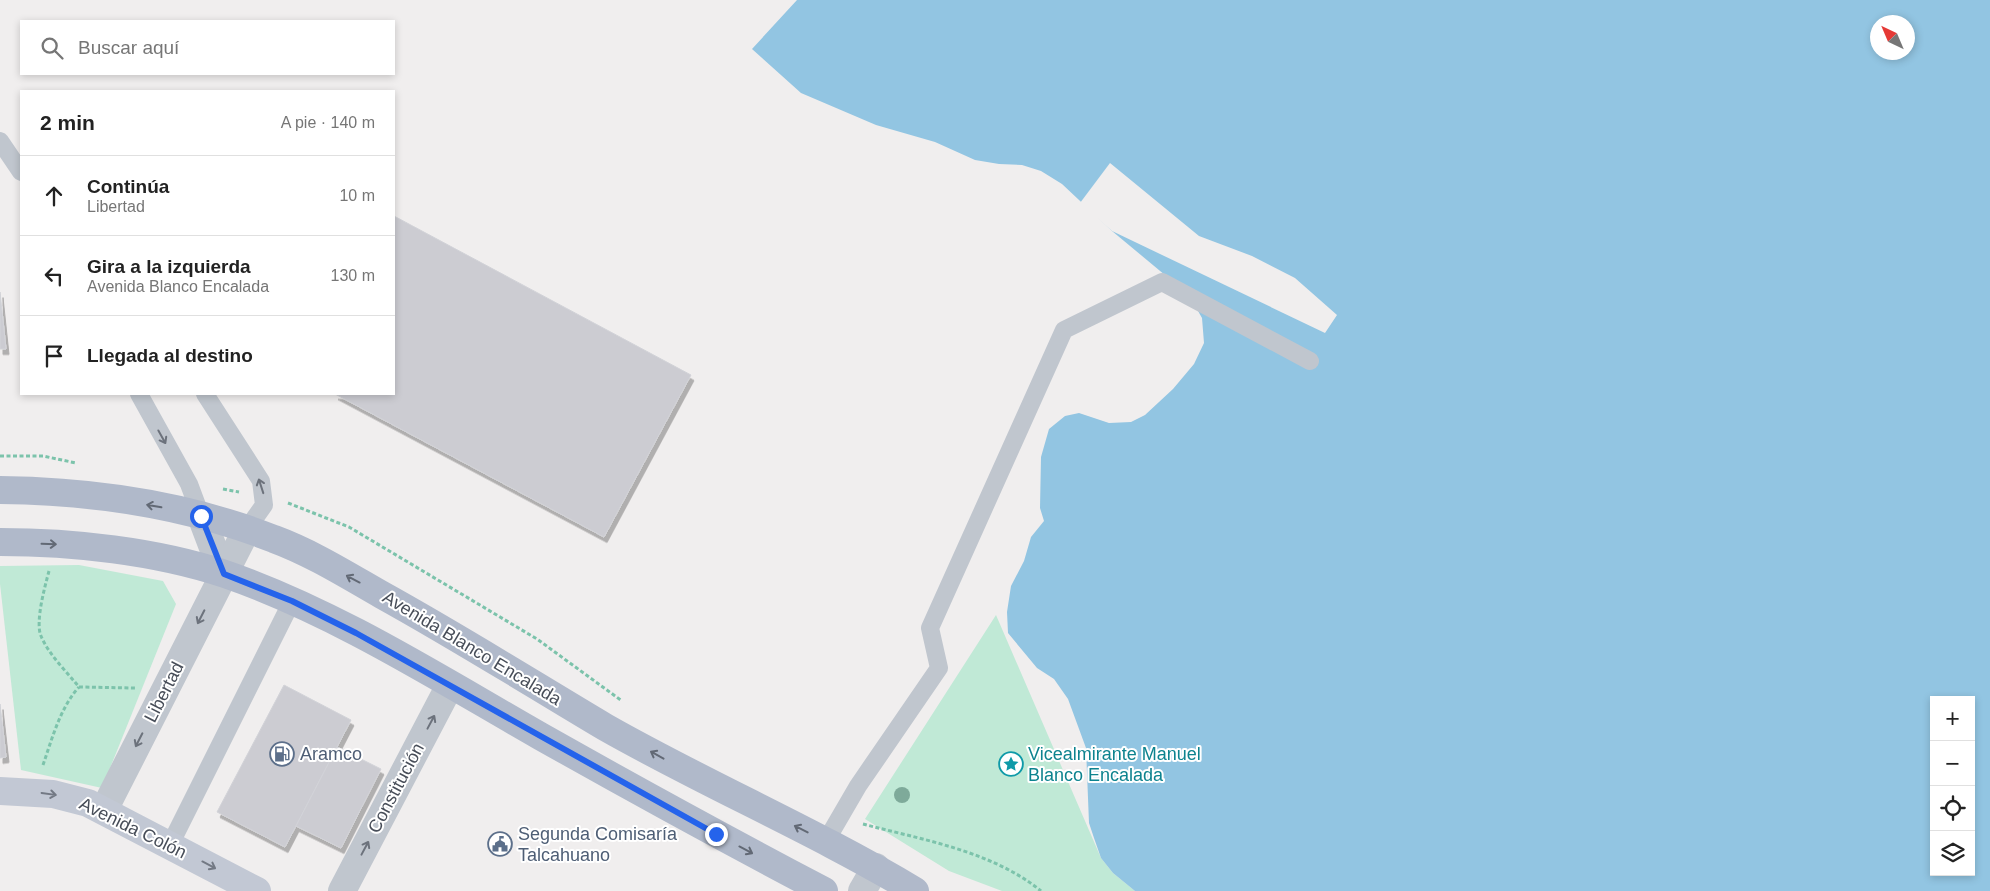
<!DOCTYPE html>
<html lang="es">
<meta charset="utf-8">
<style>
:root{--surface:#fff;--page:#f2f2f2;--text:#222;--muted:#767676;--line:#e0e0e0}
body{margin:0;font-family:Helvetica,sans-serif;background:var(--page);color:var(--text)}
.controls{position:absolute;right:15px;bottom:15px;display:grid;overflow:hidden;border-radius:0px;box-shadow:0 2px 8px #0003}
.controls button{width:45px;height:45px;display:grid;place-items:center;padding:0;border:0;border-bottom:1px solid var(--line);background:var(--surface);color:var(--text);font:25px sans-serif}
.compass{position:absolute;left:1870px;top:15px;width:45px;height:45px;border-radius:50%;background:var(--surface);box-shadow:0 2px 8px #0003;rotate:316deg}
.stop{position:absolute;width:15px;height:15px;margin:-11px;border:4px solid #2563eb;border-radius:50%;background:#fff}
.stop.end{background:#2563eb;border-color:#fff;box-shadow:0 1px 5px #0008}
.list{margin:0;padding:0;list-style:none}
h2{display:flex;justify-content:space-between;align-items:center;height:65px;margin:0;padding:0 20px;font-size:21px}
h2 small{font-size:16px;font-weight:400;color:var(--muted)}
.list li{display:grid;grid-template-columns:32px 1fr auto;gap:15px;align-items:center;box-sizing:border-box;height:80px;padding:0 20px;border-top:1px solid var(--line)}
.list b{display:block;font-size:19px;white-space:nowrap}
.list p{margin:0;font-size:16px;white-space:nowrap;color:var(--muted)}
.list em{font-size:16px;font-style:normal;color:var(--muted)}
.icon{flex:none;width:28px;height:28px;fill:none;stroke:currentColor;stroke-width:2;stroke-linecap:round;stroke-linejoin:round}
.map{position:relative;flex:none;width:1990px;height:891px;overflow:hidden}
.search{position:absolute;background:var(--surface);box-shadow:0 2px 8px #0003;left:20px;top:20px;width:375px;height:55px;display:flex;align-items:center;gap:12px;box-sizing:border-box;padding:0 18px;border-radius:0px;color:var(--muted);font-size:19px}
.panel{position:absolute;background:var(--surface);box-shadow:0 2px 8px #0003;left:20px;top:90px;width:375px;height:305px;border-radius:0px}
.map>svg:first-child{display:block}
</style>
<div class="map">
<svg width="1990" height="891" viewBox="0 0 1990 891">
<defs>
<filter id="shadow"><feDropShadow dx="3" dy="5.5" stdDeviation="0" flood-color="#0004"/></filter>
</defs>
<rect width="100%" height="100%" fill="#f0eeee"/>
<g fill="#c0e9d6">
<path d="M79,565L163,581L176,604L102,788L21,770L0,584V566Z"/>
<path d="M996,615L1101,858L1113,873L1135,891H1002L949,871L865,819Z"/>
</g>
<path fill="#92c5e2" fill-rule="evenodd" d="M797,0H1990V891H1135L1113,873L1101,858L1094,838L1089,823L1086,748L1068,699L1054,679L1037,668L1008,633L1007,612L1011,586L1024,561L1031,537L1044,521L1040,508L1041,457L1049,429L1065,416L1079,413L1109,423L1131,422L1145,415L1173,389L1194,364L1204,343L1202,318L1189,295L1112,231L1062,184L1041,171L1022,165L999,164L975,160L935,142L876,125L801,93L752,49ZM1878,22H1908V52H1878ZM1934,700H1971V872H1934Z"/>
<path fill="#f0eeee" d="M1110,163L1199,236L1252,256L1295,278L1337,315L1325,333L1112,231L1080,203Z"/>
<g fill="#ccccd2" stroke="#d2d3d8" filter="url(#shadow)">
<path d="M394,216L691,375L604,537L335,394H394Z"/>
<path d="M0,292L6,349H0Z"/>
<path d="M284,685L351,720L285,847L217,812Z"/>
<path d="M0,704L6,757L0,758Z"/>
<path d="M337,747L381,769L341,848L296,826Z"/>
</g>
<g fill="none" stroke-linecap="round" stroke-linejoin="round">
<g stroke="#7cc3ab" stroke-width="3" stroke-dasharray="4 2.5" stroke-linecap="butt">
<path d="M0,456H43L76,463"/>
<path d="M223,489L239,492"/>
<path d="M288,503L349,527L537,639L622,701"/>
<path d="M49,571C45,586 35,622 41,636C49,655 66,671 79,687L135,688"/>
<path d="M43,765C52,739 60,708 79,687"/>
<path d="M863,824C923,840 992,851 1041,891"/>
</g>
<g stroke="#c0c6ce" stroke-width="18">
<path d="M0,141L21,172"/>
<path d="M139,394L189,484L201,516"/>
<path d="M205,394L261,481L264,505L247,529"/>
<path d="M826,841L858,786L939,668L930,628L1064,330L1162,282L1310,361"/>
<path d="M170,845L292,601"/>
</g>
<g stroke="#c0c6ce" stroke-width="28">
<path d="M201,516L223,574"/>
<path d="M104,810L247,529"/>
<path d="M342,891L450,685"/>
<path d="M862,891L876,867"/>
</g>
<path stroke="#c2c8d4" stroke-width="28" d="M0,791L53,794L88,803L257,891"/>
<g stroke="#b0b9ca" stroke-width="28">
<path d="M0,490C92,491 188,505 274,539C312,553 347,575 382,595C458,637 531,683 605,727C707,785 815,831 915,891"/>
<path d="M0,542C72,542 156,551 225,574C335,612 440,679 540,736C634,789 729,841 824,891"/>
</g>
</g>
<circle fill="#7eaa9a" cx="902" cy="795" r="8"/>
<defs><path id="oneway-shaft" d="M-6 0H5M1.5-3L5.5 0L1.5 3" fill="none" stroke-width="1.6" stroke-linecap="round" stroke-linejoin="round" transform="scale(1.25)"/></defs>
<g stroke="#6c727c">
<use href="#oneway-shaft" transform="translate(162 437) rotate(61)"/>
<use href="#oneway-shaft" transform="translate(261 486) rotate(-108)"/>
<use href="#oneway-shaft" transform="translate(201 617) rotate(117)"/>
<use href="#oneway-shaft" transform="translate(431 722) rotate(-62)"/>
<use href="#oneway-shaft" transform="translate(139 740) rotate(117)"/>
<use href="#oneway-shaft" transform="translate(365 848) rotate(-62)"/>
</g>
<g stroke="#626975">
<use href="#oneway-shaft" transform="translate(154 506) rotate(-170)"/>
<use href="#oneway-shaft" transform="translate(49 544) rotate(2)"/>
<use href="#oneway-shaft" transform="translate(353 579) rotate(-152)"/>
<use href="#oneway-shaft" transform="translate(657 755) rotate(-151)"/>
<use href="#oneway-shaft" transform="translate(801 829) rotate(-153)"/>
<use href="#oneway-shaft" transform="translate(746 850) rotate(28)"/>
</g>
<g stroke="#737984">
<use href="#oneway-shaft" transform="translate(49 794) rotate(8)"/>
<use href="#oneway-shaft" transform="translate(209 865) rotate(28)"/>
</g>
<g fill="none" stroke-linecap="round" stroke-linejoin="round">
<path stroke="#2563eb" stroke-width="6" d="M201,516L224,574L292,601L356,633L716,834"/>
</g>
<defs>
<g id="fuel-ring" transform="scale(1.25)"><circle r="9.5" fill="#fff" stroke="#5c6f8a" stroke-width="1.5"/><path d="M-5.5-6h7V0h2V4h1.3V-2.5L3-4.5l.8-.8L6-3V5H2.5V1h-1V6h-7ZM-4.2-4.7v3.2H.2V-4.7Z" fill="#5c6f8a"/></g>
<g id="sight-ring" transform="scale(1.25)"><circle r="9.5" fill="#fff" stroke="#0f9aa8" stroke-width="1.5"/><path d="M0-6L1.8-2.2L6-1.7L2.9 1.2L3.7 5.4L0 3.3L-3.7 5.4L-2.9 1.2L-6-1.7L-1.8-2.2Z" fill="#0f9aa8"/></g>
<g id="civic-ring" transform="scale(1.25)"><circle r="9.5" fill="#fff" stroke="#5c6f8a" stroke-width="1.5"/><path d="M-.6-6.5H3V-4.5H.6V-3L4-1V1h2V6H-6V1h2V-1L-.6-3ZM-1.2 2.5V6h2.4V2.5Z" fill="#5c6f8a"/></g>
</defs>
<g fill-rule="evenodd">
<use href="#fuel-ring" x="282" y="754"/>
<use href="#sight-ring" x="1011" y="764"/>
<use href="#civic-ring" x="500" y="844"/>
</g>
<g text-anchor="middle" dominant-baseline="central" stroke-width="4" stroke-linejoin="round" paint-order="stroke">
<g font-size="18" fill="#484e59" stroke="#fff">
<text transform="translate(472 648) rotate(31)">Avenida Blanco Encalada</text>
<text transform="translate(164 692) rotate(-63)">Libertad</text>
<text transform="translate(396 788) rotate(-62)">Constitución</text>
<text transform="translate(133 828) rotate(26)">Avenida Colón</text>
</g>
<g font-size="18" fill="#4e5e75" stroke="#fff" text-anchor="start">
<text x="300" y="754">Aramco</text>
<text x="518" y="834">Segunda Comisaría<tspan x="518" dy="21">Talcahuano</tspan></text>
</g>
<g font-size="18" fill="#0d838f" stroke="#fff" text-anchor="start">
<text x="1028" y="754">Vicealmirante Manuel<tspan x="1028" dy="21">Blanco Encalada</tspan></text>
</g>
</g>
</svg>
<div class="controls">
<button>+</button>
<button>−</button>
<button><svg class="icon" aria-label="locate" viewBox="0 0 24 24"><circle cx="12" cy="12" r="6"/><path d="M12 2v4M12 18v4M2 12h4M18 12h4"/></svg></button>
<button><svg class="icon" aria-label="layers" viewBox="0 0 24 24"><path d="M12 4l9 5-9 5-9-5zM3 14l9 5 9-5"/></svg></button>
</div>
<svg class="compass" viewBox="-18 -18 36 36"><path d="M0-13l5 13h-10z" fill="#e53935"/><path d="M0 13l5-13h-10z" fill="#767676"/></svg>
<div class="stop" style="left:201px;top:516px"></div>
<div class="stop end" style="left:716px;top:834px"></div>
<div class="search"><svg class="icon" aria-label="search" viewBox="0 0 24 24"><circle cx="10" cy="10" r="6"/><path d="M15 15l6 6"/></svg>Buscar aquí</div>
<section class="panel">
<h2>2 min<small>A pie · 140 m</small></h2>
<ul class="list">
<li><svg class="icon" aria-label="ahead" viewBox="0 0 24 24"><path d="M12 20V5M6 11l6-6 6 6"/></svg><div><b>Continúa</b><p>Libertad</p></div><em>10 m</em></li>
<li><svg class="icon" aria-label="left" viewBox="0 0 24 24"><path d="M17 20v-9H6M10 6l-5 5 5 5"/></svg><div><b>Gira a la izquierda</b><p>Avenida Blanco Encalada</p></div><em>130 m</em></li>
<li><svg class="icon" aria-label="arrive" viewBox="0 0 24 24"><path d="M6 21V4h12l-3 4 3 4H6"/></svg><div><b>Llegada al destino</b></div></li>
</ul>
</section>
</div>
